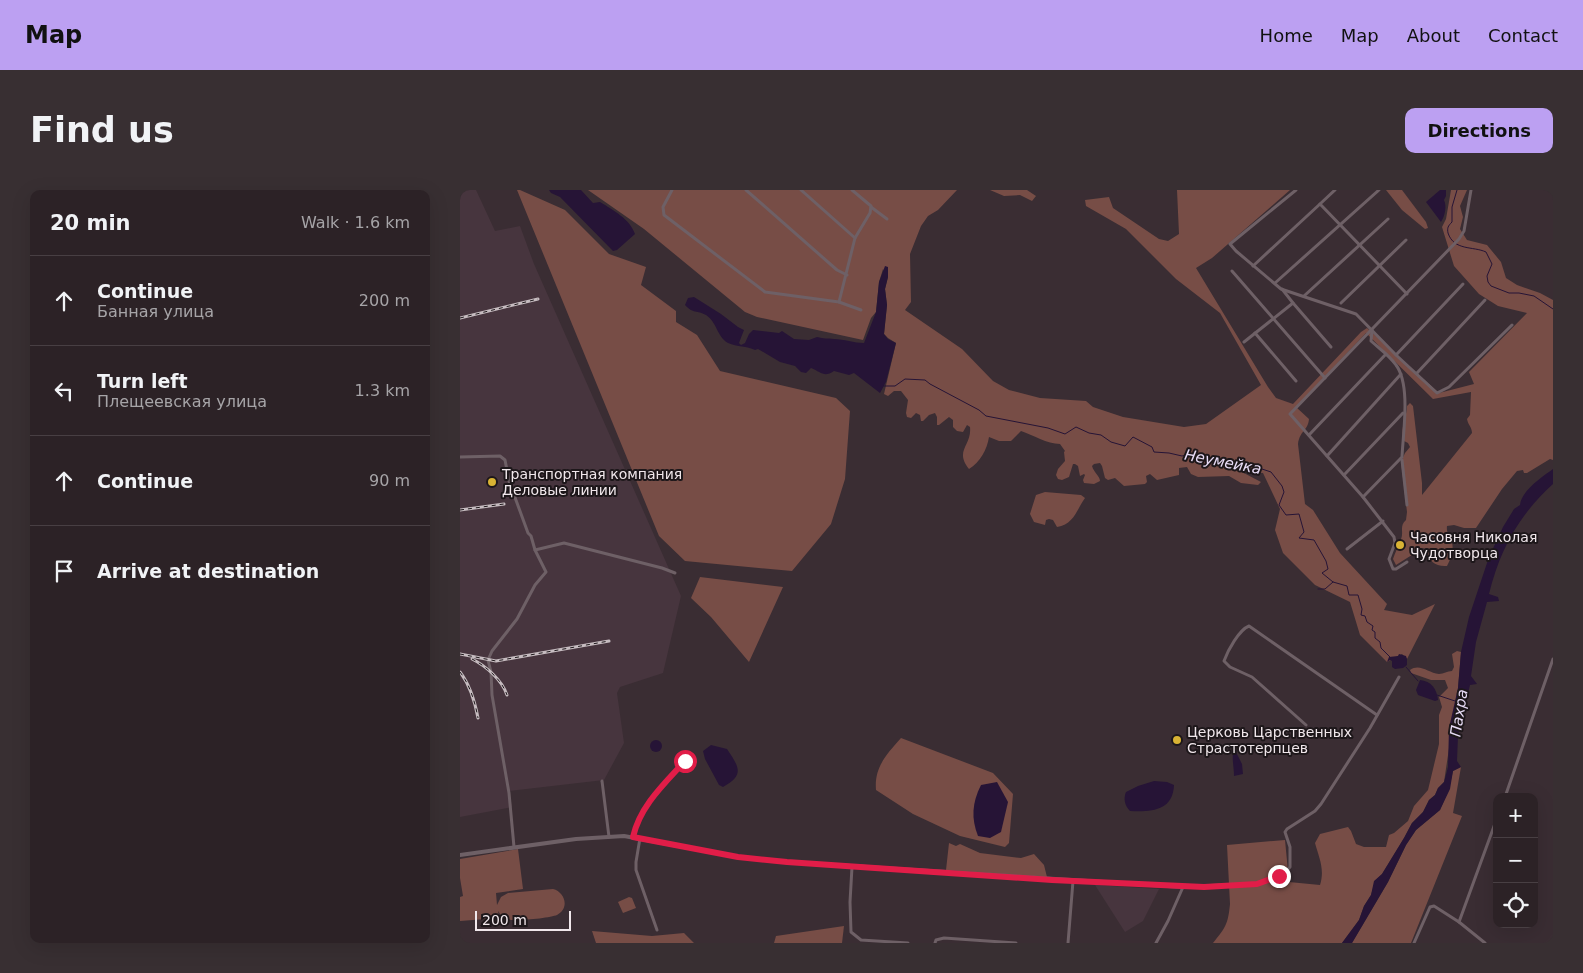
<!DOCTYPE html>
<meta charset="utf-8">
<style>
:root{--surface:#2c2226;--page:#382f32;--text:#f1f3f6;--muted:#a6a4a7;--line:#483f43;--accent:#bca0f2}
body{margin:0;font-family:"DejaVu Sans",sans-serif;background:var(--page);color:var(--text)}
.controls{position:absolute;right:15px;bottom:15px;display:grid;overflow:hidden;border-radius:10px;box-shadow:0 5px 20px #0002}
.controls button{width:45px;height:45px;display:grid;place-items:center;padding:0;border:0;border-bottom:1px solid var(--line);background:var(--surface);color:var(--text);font:25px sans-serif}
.scale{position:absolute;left:15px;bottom:12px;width:96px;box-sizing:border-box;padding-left:5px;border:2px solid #f0e7eb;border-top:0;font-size:14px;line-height:18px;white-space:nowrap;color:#f0e7eb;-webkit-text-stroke:4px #1d171a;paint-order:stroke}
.stop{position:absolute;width:15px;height:15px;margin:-11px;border:4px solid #e11d48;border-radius:50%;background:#fff}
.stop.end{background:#e11d48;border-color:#fff;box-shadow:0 1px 5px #0008}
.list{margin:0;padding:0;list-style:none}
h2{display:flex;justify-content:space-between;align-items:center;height:65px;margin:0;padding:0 20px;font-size:21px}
h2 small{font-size:16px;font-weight:400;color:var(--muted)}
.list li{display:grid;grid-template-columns:32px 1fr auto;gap:15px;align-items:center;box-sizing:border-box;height:90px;padding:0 20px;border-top:1px solid var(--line)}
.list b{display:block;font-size:19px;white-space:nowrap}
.list p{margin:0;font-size:16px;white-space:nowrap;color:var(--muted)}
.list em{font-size:16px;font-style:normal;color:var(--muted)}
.icon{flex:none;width:28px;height:28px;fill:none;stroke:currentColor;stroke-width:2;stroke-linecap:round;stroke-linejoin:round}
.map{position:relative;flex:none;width:1093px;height:753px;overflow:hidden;border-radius:10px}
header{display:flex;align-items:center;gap:30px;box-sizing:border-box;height:70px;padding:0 25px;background:var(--accent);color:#111}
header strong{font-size:24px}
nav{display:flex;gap:28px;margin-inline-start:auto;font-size:18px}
.intro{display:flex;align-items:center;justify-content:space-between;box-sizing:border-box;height:120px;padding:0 30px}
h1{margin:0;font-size:35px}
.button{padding:12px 22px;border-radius:10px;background:var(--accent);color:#111;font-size:18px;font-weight:700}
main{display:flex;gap:30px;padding:0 30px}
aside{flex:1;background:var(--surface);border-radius:10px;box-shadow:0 5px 20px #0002}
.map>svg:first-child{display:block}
</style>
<header>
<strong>Map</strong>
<nav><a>Home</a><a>Map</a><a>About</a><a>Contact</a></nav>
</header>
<div class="intro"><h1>Find us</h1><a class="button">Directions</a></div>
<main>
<aside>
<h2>20 min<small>Walk · 1.6 km</small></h2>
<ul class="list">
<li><svg class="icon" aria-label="ahead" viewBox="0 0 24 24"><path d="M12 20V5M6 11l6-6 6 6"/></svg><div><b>Continue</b><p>Банная улица</p></div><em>200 m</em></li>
<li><svg class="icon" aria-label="left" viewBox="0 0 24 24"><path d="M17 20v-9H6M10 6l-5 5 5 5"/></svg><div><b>Turn left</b><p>Плещеевская улица</p></div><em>1.3 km</em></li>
<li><svg class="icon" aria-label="ahead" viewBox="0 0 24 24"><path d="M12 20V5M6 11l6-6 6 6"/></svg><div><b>Continue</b></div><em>90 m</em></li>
<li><svg class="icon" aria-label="arrive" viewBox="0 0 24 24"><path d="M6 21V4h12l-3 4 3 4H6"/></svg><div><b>Arrive at destination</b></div></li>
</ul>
</aside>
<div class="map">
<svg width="1093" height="753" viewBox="0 0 1093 753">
<rect width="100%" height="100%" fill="#3a2d33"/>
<g fill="#47353e">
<path d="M0,0H16L35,41L60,36L74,74L221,406L203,483L160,497L157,503L164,553L144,590L49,601L52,617L0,627Z"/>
<path d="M635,695L699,699L683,731L665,742Z"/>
</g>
<g fill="#774d46">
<path d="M57,0H60L105,20L149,64L186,77L181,95L216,121V132L237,145L260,181L376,208L390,221L385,289L371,334L332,381L225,371L199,346Z"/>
<path d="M128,0H497L478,20L468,26L461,36L450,64L451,112L445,120L502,159L533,191L549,200L580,208L626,211L633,217L663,227L724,237L746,234L801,195L760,123L716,89L666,39L626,16L625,10L649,7L653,18L699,49L708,51L719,44L717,0H830L752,68L736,78L808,197L816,208L833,214L901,142L907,138L979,203L1014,194L1009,182L1067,123L1038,116L1019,104L994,76L982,37L986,29L991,0H1007L1000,16L1003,27L1000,39L1007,50L1027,55L1041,72L1046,88L1057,95L1080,103L1093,110V270L1090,269L1067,283H1064L1063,280L1057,281L1042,299L1016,338H1004L994,335L987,336C986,343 990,346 992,352C994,360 991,369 987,376C976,377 968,371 967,360L963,358L936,375L933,369C935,362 939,356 941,349C944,342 939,336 946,330L947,322L941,272L945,263L950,257L948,253L944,251C939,239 947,228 947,216L950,213L953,216L962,293V305L1012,243C1012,237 1008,235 1007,229L1010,225L1011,202L973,209L906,143L836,217L849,229C848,241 840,240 838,254L845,314L853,320L880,363L927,414L924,420L952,425L975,414L947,469L942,464L927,472L900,445L890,412L855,395L823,363L815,340L820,319L803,283L780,281L801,292L798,295L781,293L769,286L738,287L731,284L727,277L719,278V285L697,290L690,284L686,286L687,292L685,294L664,296L655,288L648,290L645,288L642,276L640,273L634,274L632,276C634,283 640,286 640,291L634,294L624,293L623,290L625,285L624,284L620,286L618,276L615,274H613L609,287L602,290L598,289L596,285L598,279L605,271L604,262L605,261L600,254C587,254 573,245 561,241L551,251H539L529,247C527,260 520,272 509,279C494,260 512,256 510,237L507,235L503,242L497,241L493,237V230L489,227L479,235H477V227L475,223L469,225L463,231H461L460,225L456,223L451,228L447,227L446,223L448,210L441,201H434L428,206L424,204L436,153L428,148L424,144L427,115L425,99L428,87L423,79L419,92L416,122L411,128L403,150L297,127L285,122L184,39Z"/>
<path d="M530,0H567L576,6L572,11L560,5L544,6Z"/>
<path d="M926,0H942L966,32L968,38L965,39L942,20Z"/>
<path d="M585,302L621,305L625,308C616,321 614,334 597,337L593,330L589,329L586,330L585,335L574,332L570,324L576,305Z"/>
<path d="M240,387L323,397L289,472L251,427L231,408Z"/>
<path d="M997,461L1001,462L998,498L984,592L978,598L975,605L969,610L963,622L952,633L944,648L922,684L915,691L911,705L904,716L899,730L882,753H753C766,737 768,734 770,714L767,655L825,650L829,692L860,695C865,679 859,668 855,653L860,644L888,637L891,641L896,654L904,657H926L929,645L934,643L948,631L954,616L968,600L979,554V525L982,517L979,507L988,498L985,490H971L951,483L950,480C960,473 968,483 979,484C984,484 987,481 992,481L994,477L992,464Z"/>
<path d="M441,548L533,583L553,604L549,653L545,657L500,646L453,624L416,600C414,577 427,564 441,548Z"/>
<path d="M1001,577L993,623L1002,626L951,753H892L928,692L946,655L956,640L980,620L989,599L993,581Z"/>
<path d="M489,653L496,656L500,654L520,663L561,668L574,664L584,675L587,687L486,680Z"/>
<path d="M58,659L63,699L36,703L37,715L41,707L48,703L93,699C105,702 110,718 97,725C90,728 53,732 46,729C42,727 40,724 38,721L39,728L0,731V707L3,706L0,688V669Z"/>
<path d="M169,707L172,708L176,718L163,723L158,712Z"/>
<path d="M384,736L382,753H314L316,746Z"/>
<path d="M132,741L192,746L224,743L234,753H136Z"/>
</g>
<g fill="#261436">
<path d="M89,0H121L133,13L140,12C153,20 170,29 175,44L157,60L153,61L100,7L91,3Z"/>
<path d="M980,0H986V6L984,10C987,16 985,26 981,32L966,12Z"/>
<path d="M425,76L428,77V87L425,99L427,115L424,144L428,149L436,153L426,192L420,203L394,183L389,185L374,181C364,188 361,182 351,178L346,183L341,182L335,176L320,172L298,159L295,160C287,156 277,157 268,153C257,147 257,132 246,125C237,120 233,124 225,115L228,108L234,107L261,124L278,137L284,140L279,153L281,155L285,153L289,144L293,140L319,143L322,141L334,149L349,150L357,147C364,149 367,148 374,149C384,149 394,153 404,153L416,122L419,92Z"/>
<path d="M1093,279V294C1059,325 1040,359 1029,404L1038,407L1039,411L1027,412L1016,452L1011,486L1017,494L1010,495L998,546L997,571L1001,577L993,581L990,599L980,620L956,640L946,655L928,692L892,753H882L899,730L904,716L911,705L914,691L922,684L944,648L952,633L963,622L969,610L975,605L978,598L984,592L988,577L989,538L998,498L1001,462L1009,427L1029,367L1043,337L1054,319L1060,315C1061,301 1082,287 1093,279Z"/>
<path d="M939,464L946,466L947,469V475L943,478L935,479L932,477V471L930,470L927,472L929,467L938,466Z"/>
<path d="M960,490C971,491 977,499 978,510L975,511L958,505L956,500Z"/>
<circle cx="196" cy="556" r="6"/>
<path d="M251,555L267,559C279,577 285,585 263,597L259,595L245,569L243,561Z"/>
<path d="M776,562L782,574L783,584L774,586C774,578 772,570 773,563Z"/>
<path d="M694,591L707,592L714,595C713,621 691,622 670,621C665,616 663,609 666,602L678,596Z"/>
<path d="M537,592L548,612L541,642L530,648L518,646C511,628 512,613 521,595Z"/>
</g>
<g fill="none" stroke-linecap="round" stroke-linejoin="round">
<g stroke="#261436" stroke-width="1">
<path d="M997,0L992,17V32C988,36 987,38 988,43C994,61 1013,56 1026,62L1032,74L1027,86L1028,92L1031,96L1049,103H1059L1074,106L1093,119"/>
<path d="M424,196H435L445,189L465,190L470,194L519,220L526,226L588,238L605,244L616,237L629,243L641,245L651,252L665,256L673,247L692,257L694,262L709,263L722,266L731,264L743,271L790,275L811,282L822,296L824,302L819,315L826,325L839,324L844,342L839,348L854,350L866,371L868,379L862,383L873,392L887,396L889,405H898L902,419L901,425L905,426L907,432L913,436L912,440L915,442V448L920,452L921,458L930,467"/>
<path d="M858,399H865L873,392"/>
<path d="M946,477L958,491"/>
<path d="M977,505L995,511"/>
</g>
<g stroke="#6e6066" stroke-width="3">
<path d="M212,0L203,17L204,25L305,102L379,112L395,48L410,23L411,16L392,0"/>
<path d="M286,0L377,80L387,85"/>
<path d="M341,0L395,48"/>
<path d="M836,0L770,54L776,61L821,99L896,124L936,165L977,203L989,197L1052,135"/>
<path d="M875,0L860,14L947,104"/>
<path d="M411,17L427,29"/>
<path d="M793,76L860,14"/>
<path d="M772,81L865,188"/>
<path d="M815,93L919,0"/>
<path d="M844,106L928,29"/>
<path d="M379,112L401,120"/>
<path d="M833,113L871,157"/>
<path d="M881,113L946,50"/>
<path d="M795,143L836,191"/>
<path d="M784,152L833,113L822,99"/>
<path d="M936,165L1003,94"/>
<path d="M957,183L1025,110"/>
<path d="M849,245L926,164"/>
<path d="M867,266L941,184"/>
<path d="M0,267L40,266L45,270L49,291L68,343L71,346L75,360L86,382L75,395L57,429L32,461L28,470L31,482L32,505L49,603L54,657"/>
<path d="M942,270L947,315"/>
<path d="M884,285L943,223"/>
<path d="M903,307L942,267C943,243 951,195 936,175C930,166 920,159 911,151L912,140"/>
<path d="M887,359L923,331"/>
<path d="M75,360L104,353L202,378L215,383"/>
<path d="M947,372L936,379H933L929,369L935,353L934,347L903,307L830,224L999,49L1004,41L1011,0"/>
<path d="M846,535L792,487L770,477L764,471C768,460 779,440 789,436L917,525"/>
<path d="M142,591L149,647"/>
<path d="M1045,607L1093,469"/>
<path d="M173,647C180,616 204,594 225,571"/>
<path d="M180,648L176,672V680L197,740"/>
<path d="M392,677L390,712L391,742L401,750L448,753"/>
<path d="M777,695C795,696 818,692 830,677V657L825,642L827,639L855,621L861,614L910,538L939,487"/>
<path d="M999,732L1037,628"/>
<path d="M475,753L476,750L484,748L556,753"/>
<path d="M608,753L613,691"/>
<path d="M696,753L708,731L723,697"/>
<path d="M954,753L970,717L974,716L999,732L1025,753"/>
</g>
<path stroke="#6e6066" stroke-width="4" d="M0,665L116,649L164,646L278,667L327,672L723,697L777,695"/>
<g stroke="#c6bcc0" stroke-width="3">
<g id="rail">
<path d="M0,128L78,109"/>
<path d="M0,320L44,314"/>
<path d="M0,464L36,471L149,451"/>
<path d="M12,469C26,476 42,490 47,505"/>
<path d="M0,482C10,495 15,512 18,528"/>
</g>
</g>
<use href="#rail" stroke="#1d171a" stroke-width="1" stroke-dasharray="4" stroke-linecap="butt"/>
</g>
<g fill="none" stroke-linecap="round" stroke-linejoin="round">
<path stroke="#e11d48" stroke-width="6" d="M225,571C204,594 180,616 173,647L278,667L327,672L592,690L744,697L797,694L819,686"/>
</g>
<g fill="#d9b334" stroke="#1d171a" stroke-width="2">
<circle cx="32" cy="292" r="5"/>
<circle cx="940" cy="355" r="5"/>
<circle cx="717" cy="550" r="5"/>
</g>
<g text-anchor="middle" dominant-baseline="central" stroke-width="4" stroke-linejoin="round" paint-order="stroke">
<g font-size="14" fill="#f0e7eb" stroke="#1d171a" text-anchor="start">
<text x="42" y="284">Транспортная компания<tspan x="42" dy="16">Деловые линии</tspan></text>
<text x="950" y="347">Часовня Николая<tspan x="950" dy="16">Чудотворца</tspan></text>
<text x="727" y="542">Церковь Царственных<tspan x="727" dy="16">Страстотерпцев</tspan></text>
</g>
<g font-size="15" font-style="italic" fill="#e8dcf6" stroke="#1d171a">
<text transform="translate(763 272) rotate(11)">Неумейка</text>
<text transform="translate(999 523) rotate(-81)">Пахра</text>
</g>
</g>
</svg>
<div class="controls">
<button>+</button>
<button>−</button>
<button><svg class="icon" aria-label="locate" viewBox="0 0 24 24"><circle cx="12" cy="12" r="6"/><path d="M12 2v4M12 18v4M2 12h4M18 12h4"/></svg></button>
</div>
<div class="scale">200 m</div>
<div class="stop" style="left:225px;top:571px"></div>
<div class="stop end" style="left:819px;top:686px"></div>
</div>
</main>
